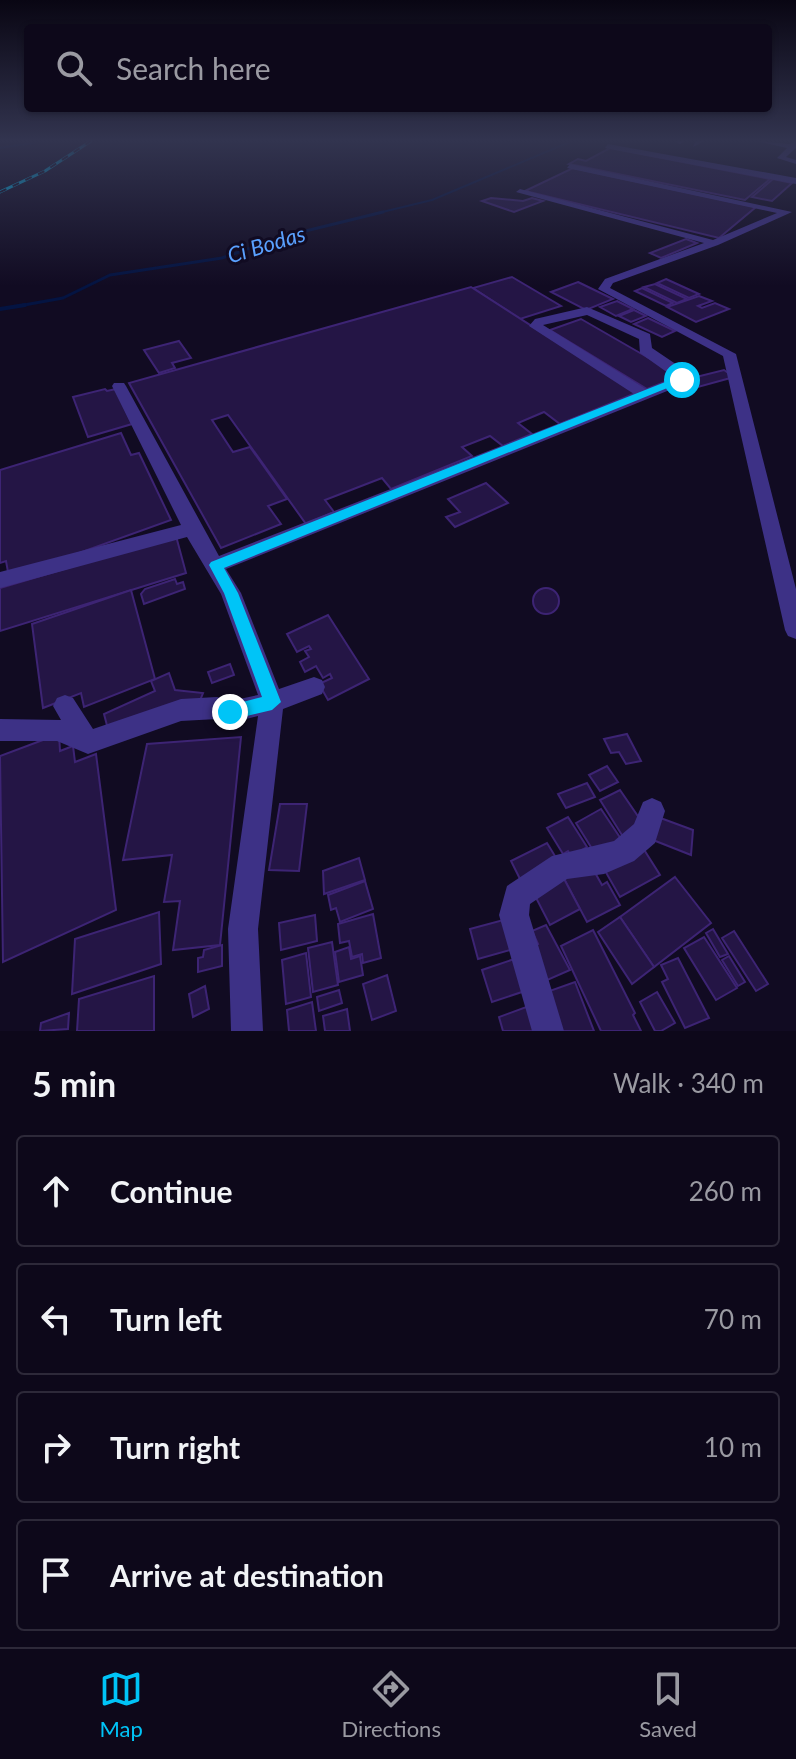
<!DOCTYPE html>
<meta charset="utf-8">
<style>
:root{--surface:#0d081a;--page:#161123;--text:#f1f3f6;--muted:#9a9aa2;--line:#2d2939;--accent:#00c4f7}
body{margin:0;font-family:Lato,sans-serif;background:var(--page);color:var(--text)}
.stop{position:absolute;width:24px;height:24px;margin:-18px;border:6px solid #00c4f7;border-radius:50%;background:#fff}
.stop.end{background:#00c4f7;border-color:#fff;box-shadow:0 2px 8px #0008}
.list{margin:0;padding:0;list-style:none}
h2{display:flex;justify-content:space-between;align-items:center;height:104px;margin:0;padding:0 32px;font-size:34px}
h2 small{font-size:26px;font-weight:400;color:var(--muted)}
.list li{display:grid;grid-template-columns:52px 1fr auto;gap:24px;align-items:center;box-sizing:border-box;height:112px;margin:0 16px 16px;padding:0 16px;border:2px solid var(--line);border-radius:8px}
.list b{display:block;font-size:30px;white-space:nowrap}
.list em{font-size:26px;font-style:normal;color:var(--muted)}
.icon{flex:none;width:44px;height:44px;fill:none;stroke:currentColor;stroke-width:2;stroke-linecap:round;stroke-linejoin:round}
.map{position:relative;flex:none;width:796px;height:1031px;overflow:hidden}
.search{position:absolute;background:var(--surface);box-shadow:0 2px 6px #0004;left:24px;right:24px;top:24px;height:88px;display:flex;align-items:center;gap:20px;box-sizing:border-box;padding:0 28px;border-radius:8px;color:var(--muted);font-size:30px}
.sheet{height:616px;background:var(--surface)}
nav{display:flex;justify-content:space-around;align-items:center;box-sizing:border-box;height:112px;border-top:2px solid var(--line);background:var(--surface);font-size:22px;color:var(--muted)}
nav a{display:grid;justify-items:center;gap:4px}
nav .on{color:var(--accent)}
.map>svg:first-child{display:block}
</style>
<div class="map">
<svg width="796" height="1031" viewBox="0 0 796 1031">
<rect width="100%" height="100%" fill="#110b22"/>
<g fill="none" stroke-linecap="round" stroke-linejoin="round">
<g stroke="#041442" stroke-width="2">
<path d="M0,148L45,141"/>
<path d="M374,214L432,200L572,141"/>
</g>
<path stroke="#041442" stroke-width="3" d="M13,307L63,298L110,275L222,258L285,236L383,212"/>
<path stroke="#041442" stroke-width="4" d="M0,309L25,305"/>
</g>
<g fill="#241545" stroke="#3d2474" stroke-width="2">
<path d="M610,148L770,179L745,200L569,164L578,159L586,161Z"/>
<path d="M573,168L756,207L719,238L525,191Z"/>
<path d="M773,179L792,183L772,201L752,197Z"/>
<path d="M491,198L523,201L532,198L543,201L514,212L482,201Z"/>
<path d="M686,239L697,243L661,258L650,253Z"/>
<path d="M512,277L561,306L520,319L473,288Z"/>
<path d="M666,279L699,294L689,298L657,283Z"/>
<path d="M578,282L613,299L586,310L551,292Z"/>
<path d="M655,284L687,299L677,303L644,287Z"/>
<path d="M471,287L636,393L560,424L544,412L518,423L532,434L503,446L490,436L462,447L472,456L391,489L382,478L325,500L334,512L306,524L228,415L212,420L233,452L250,447L287,499L268,506L281,524L221,548L129,383Z"/>
<path d="M642,288L673,303L666,306L635,291Z"/>
<path d="M699,296L712,301L698,306L702,308L715,303L729,309L696,322L667,307Z"/>
<path d="M617,301L633,309L616,316L600,307Z"/>
<path d="M634,310L646,316L631,322L619,316Z"/>
<path d="M648,318L675,331L662,337L634,324Z"/>
<path d="M581,319L680,376L647,389L550,330Z"/>
<path d="M179,341L191,358L172,363L175,368L159,373L144,350Z"/>
<path d="M724,370L734,377L698,387L688,379Z"/>
<path d="M105,389L107,391L116,389L132,424L88,437L73,397Z"/>
<path d="M121,433L131,455L139,453L171,520L29,571L8,572L6,561L0,563V470Z"/>
<path d="M486,483L508,503L455,527L446,517L460,512L448,499Z"/>
<path d="M176,536L186,573L0,631V588Z"/>
<path d="M175,579L177,584L183,582L185,589L144,604L141,594L145,589Z"/>
<circle cx="546" cy="601" r="13"/>
<path d="M131,590L155,679L84,707L81,693L43,708L32,624Z"/>
<path d="M328,615L369,679L328,700L319,684L332,678L330,674L323,678L316,666L305,672L300,662L309,657L305,651L311,649L309,646L297,652L287,634Z"/>
<path d="M230,664L234,675L212,683L208,672Z"/>
<path d="M169,673L175,690L203,693L197,708L109,733L104,714L155,691L151,681Z"/>
<path d="M59,734L60,751L73,746L75,762L96,754L116,910L3,962L0,756Z"/>
<path d="M627,734L641,761L626,764L619,752L611,753L604,739Z"/>
<path d="M241,737L220,945L173,950L180,901L164,902L172,855L123,860L147,744Z"/>
<path d="M607,766L618,782L600,791L589,775Z"/>
<path d="M587,783L595,797L566,808L558,794Z"/>
<path d="M620,790L646,828L625,840L600,800Z"/>
<path d="M280,804H307L299,871L269,870Z"/>
<path d="M601,809L625,845L599,860L576,823Z"/>
<path d="M655,816L693,830L691,855L653,840Z"/>
<path d="M568,817L587,847L571,856L568,851L563,854L547,828Z"/>
<path d="M547,843L555,856L524,887L511,861Z"/>
<path d="M643,848L660,875L620,897L604,869Z"/>
<path d="M359,858L365,880L324,894L323,871Z"/>
<path d="M589,862L602,885L607,882L620,905L587,922L562,875Z"/>
<path d="M562,875L580,909L550,925L532,890Z"/>
<path d="M675,877L711,923L654,967L620,917Z"/>
<path d="M365,881L373,909L340,922L336,908L331,910L328,895Z"/>
<path d="M159,912L161,964L72,994L75,939Z"/>
<path d="M373,914L381,958L363,963L362,954L352,957L349,941L340,943L338,924Z"/>
<path d="M315,915L317,941L281,950L279,923Z"/>
<path d="M620,917L654,967L632,984L598,932Z"/>
<path d="M511,918L521,947L478,959L470,929Z"/>
<path d="M546,925L570,970L545,981L531,947L538,944L532,931Z"/>
<path d="M713,929L728,954L720,957L706,933Z"/>
<path d="M593,930L635,1013L633,1015L641,1031H601L561,946Z"/>
<path d="M734,931L768,984L756,991L722,938Z"/>
<path d="M704,937L737,988L716,1000L684,948Z"/>
<path d="M332,942L338,985L313,992L308,948Z"/>
<path d="M222,945V966L198,972V958L203,957L204,950Z"/>
<path d="M349,947L351,959L360,956L363,975L339,982L335,952Z"/>
<path d="M306,953L311,997L286,1004L282,960Z"/>
<path d="M523,956L534,988L492,1002L482,970Z"/>
<path d="M729,956L745,982L738,986L722,960Z"/>
<path d="M678,958L709,1018L685,1028L662,982L668,979L661,965Z"/>
<path d="M387,975L396,1011L372,1020L363,984Z"/>
<path d="M154,976V1031H77L79,999Z"/>
<path d="M575,982L594,1031H554L541,994Z"/>
<path d="M205,986L209,1009L193,1017L189,994Z"/>
<path d="M339,990L342,1003L319,1011L317,997Z"/>
<path d="M657,992L675,1023L661,1031H655L640,1002Z"/>
<path d="M312,1002L316,1031H289L287,1010Z"/>
<path d="M529,1006L538,1031H503L499,1017Z"/>
<path d="M347,1009L350,1031H325L323,1016Z"/>
<path d="M69,1013L68,1029L40,1031L41,1023Z"/>
</g>
<g fill="none" stroke-linecap="round" stroke-linejoin="round">
<g fill="#3d3186" fill-rule="evenodd">
<path d="M674,141H683L684,142L680,144Z"/>
<path d="M696,141H704L693,147Z"/>
<path d="M756,141L790,144L796,141V148L786,157L796,160V164L777,158L787,148Z"/>
<path d="M608,144L796,178V184L605,148Z"/>
<path d="M570,164L792,212L718,245L613,283L610,288L736,354L796,589V639L788,636L785,630L723,356L598,289L605,279L704,243L516,192L520,189L713,240L777,213L567,168Z"/>
<path d="M587,307L650,334L652,348L686,371L689,380L687,383L226,569L241,593L279,689L314,677L322,680L325,687L322,694L283,709L258,929L263,1031H231L228,929L258,716L230,723L217,719L181,721L88,754L57,741H0V719L61,720L53,706L57,698L65,695L73,698L93,729L181,699L217,697L230,701L258,695L221,594L187,537L0,588V572L181,525L112,386L114,383H124L126,386L219,556L634,394L529,326L535,319ZM587,315L639,339L640,353L675,378L646,389L543,325Z"/>
<path d="M652,798L661,802L665,811L655,843L634,861L604,874L567,879L530,904L529,915L564,1031H532L499,915L507,886L552,856L614,841L634,824L643,802Z"/>
</g>
<g stroke="#00c4f7" stroke-width="3">
<path id="rail" d="M0,192L45,171L91,141"/>
</g>
<use href="#rail" stroke="#110b22" stroke-width="2" stroke-dasharray="7" stroke-linecap="butt"/>
</g>
<linearGradient id="sky" x2="0" y2="1"><stop stop-color="#090613"/><stop offset="0.49" stop-color="#32344f"/><stop offset="1" stop-color="#32344f" stop-opacity="0"/></linearGradient>
<rect width="796" height="286" fill="url(#sky)"/>
<path fill="#00c4f7" d="M678,377L687,380L224,568L238,593L281,702L272,710L230,720L224,718L221,712L224,707L262,697L224,593L209,565L211,562Z"/>
<g text-anchor="middle" dominant-baseline="central" stroke-width="6" stroke-linejoin="round" paint-order="stroke">
<g font-size="22" font-style="italic" fill="#5aa1ff" stroke="#110b22">
<text transform="translate(266 244) rotate(-17)">Ci Bodas</text>
</g>
</g>
</svg>
<div class="stop" style="left:682px;top:380px"></div>
<div class="stop end" style="left:230px;top:712px"></div>
<div class="search"><svg class="icon" aria-label="search" viewBox="0 0 24 24"><circle cx="10" cy="10" r="6"/><path d="M15 15l6 6"/></svg>Search here</div>
</div>
<section class="sheet">
<h2>5 min<small>Walk · 340 m</small></h2>
<ul class="list">
<li><svg class="icon" aria-label="ahead" viewBox="0 0 24 24"><path d="M12 20V5M6 11l6-6 6 6"/></svg><div><b>Continue</b></div><em>260 m</em></li>
<li><svg class="icon" aria-label="left" viewBox="0 0 24 24"><path d="M17 20v-9H6M10 6l-5 5 5 5"/></svg><div><b>Turn left</b></div><em>70 m</em></li>
<li><svg class="icon" aria-label="right" viewBox="0 0 24 24"><path d="M7 20v-9h11M14 6l5 5-5 5"/></svg><div><b>Turn right</b></div><em>10 m</em></li>
<li><svg class="icon" aria-label="arrive" viewBox="0 0 24 24"><path d="M6 21V4h12l-3 4 3 4H6"/></svg><div><b>Arrive at destination</b></div></li>
</ul>
</section>
<nav>
<a class="on"><svg class="icon" aria-label="map" viewBox="0 0 24 24"><path d="M3 6l6-2 6 2 6-2v14l-6 2-6-2-6 2zM9 4v14M15 6v14"/></svg>Map</a>
<a><svg class="icon" aria-label="directions" viewBox="0 0 24 24"><path d="M12 3l9 9-9 9-9-9zM9 14v-3h6M13 9l2 2-2 2"/></svg>Directions</a>
<a><svg class="icon" aria-label="saved" viewBox="0 0 24 24"><path d="M7 4h10v16l-5-4-5 4z"/></svg>Saved</a>
</nav>
